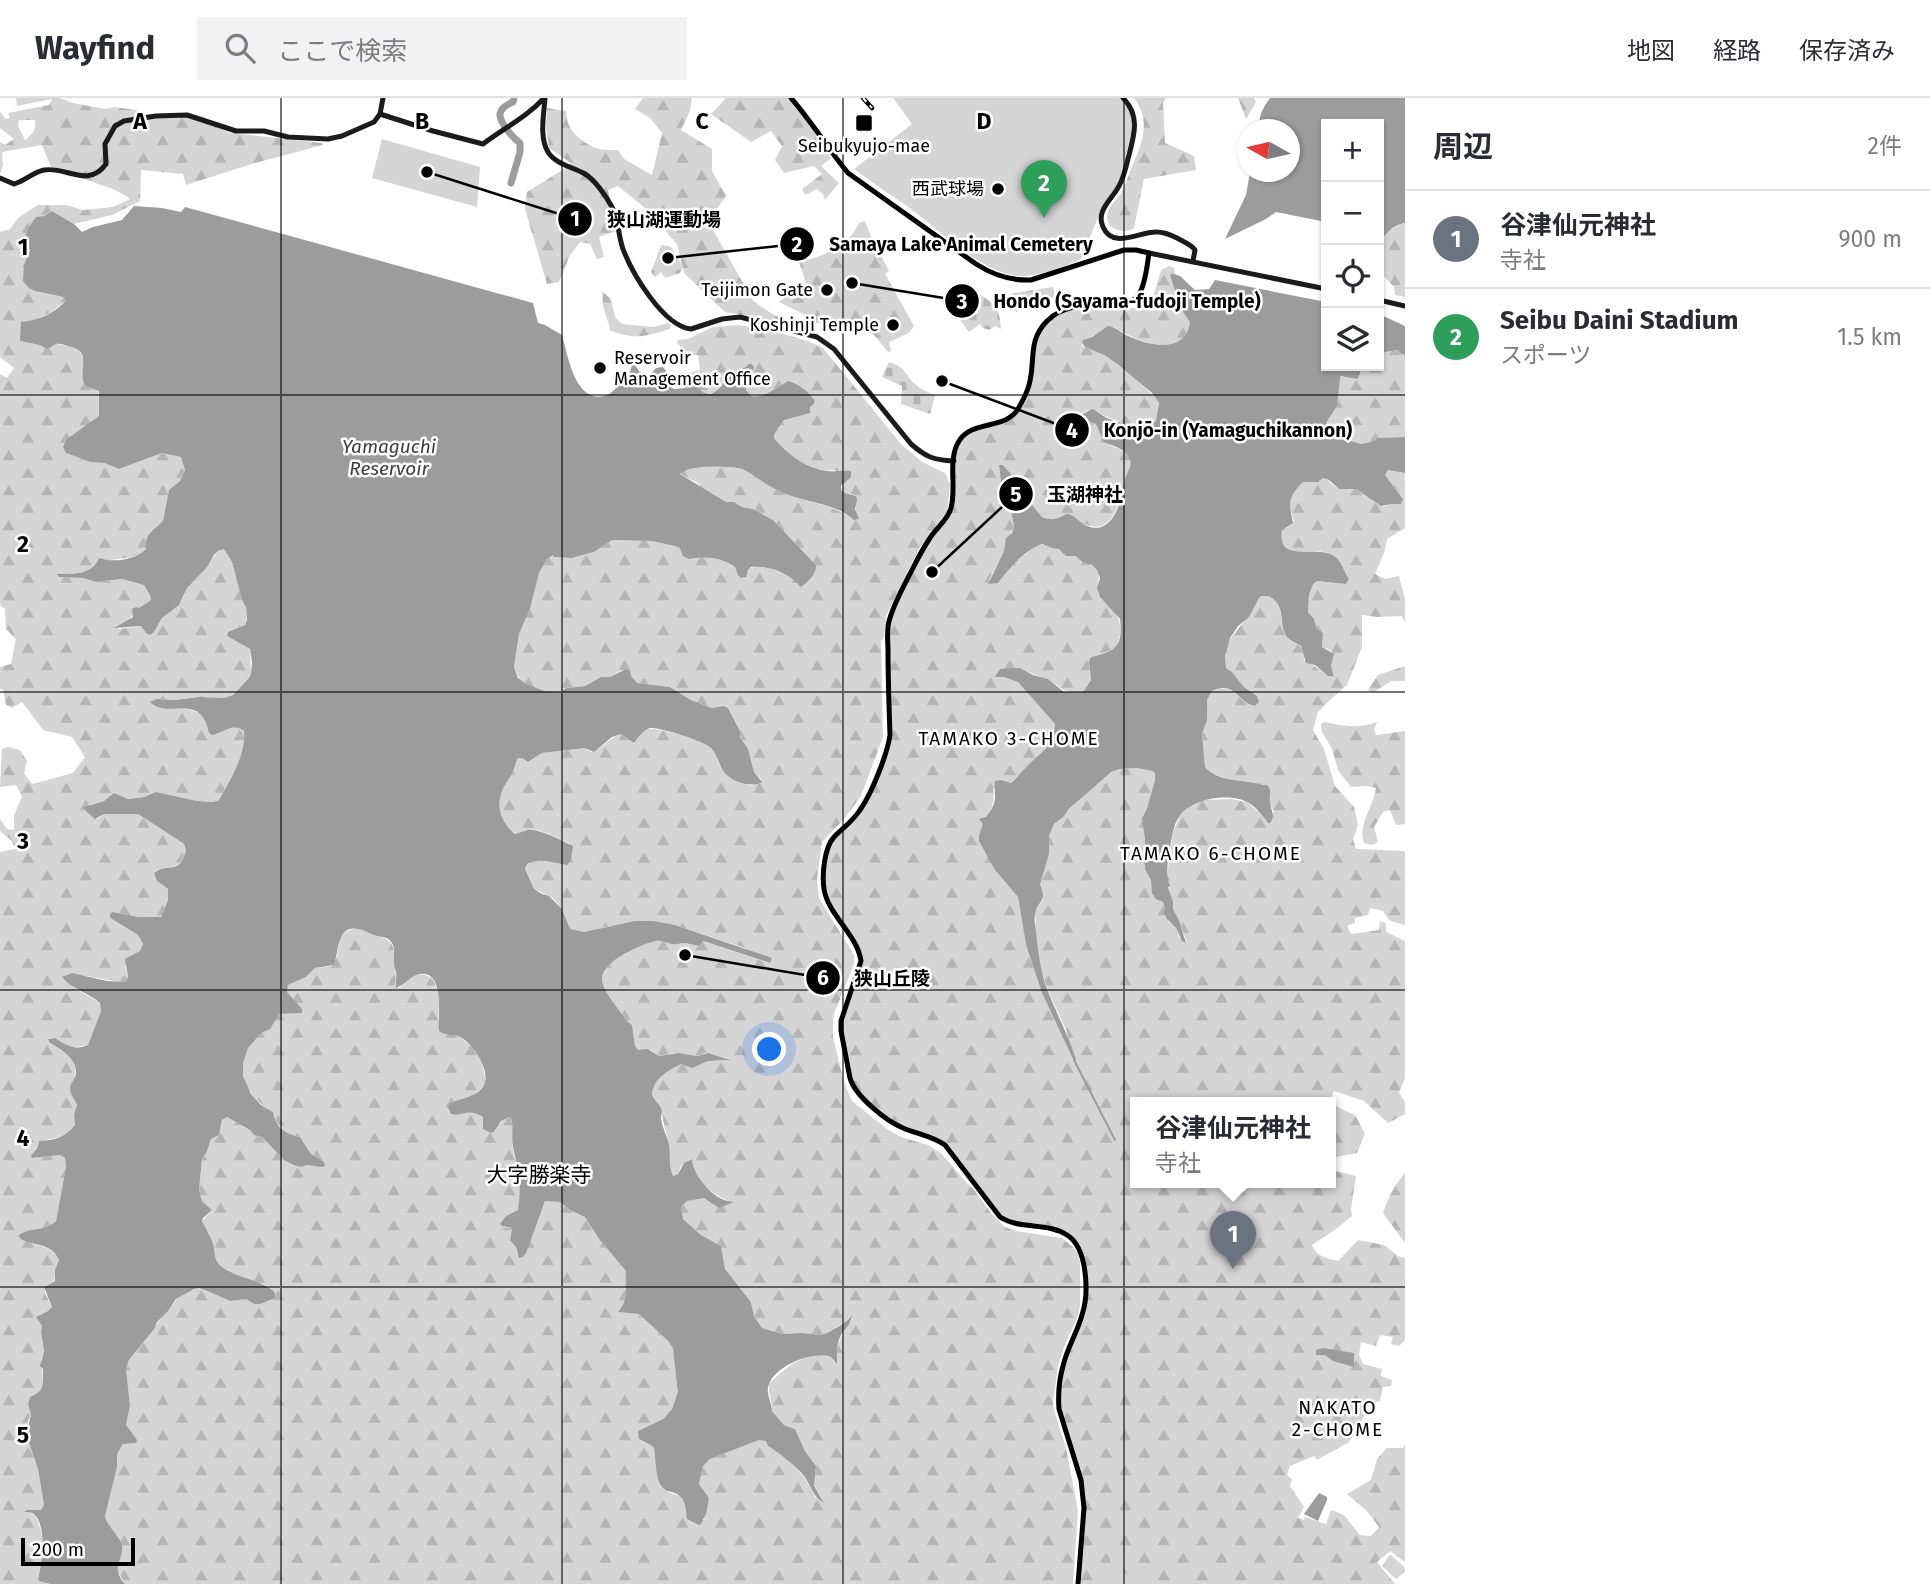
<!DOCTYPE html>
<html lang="ja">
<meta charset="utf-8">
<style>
:root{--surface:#fff;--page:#f2f2f3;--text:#2b2b33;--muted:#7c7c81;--line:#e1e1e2;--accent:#000}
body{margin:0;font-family:"Fira Sans","Noto Sans JP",sans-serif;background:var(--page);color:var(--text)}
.controls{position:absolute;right:21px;top:21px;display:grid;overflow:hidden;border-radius:0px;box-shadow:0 2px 5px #0004}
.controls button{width:63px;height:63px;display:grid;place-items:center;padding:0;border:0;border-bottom:2px solid var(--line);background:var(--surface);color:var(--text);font:35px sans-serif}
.compass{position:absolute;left:1237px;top:21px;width:63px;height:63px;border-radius:50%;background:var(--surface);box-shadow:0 2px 5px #0004;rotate:278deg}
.scale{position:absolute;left:21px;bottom:18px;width:114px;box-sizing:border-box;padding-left:7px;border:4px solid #000;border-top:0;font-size:19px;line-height:24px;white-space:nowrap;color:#000;-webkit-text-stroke:5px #fff;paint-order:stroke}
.you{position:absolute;left:770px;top:952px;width:24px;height:24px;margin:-18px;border:5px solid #fff;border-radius:50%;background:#1a73e8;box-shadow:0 0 0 10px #1a73e833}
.badge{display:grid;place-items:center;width:46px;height:46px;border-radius:50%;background:var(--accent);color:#fff;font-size:23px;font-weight:700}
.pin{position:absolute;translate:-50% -58px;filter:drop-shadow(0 2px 4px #0008)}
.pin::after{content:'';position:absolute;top:37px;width:24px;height:21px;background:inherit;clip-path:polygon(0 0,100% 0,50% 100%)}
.popup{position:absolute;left:1130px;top:999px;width:206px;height:91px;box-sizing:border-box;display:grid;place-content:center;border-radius:0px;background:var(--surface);filter:drop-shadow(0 2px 5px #0005);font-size:23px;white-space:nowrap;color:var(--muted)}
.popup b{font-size:26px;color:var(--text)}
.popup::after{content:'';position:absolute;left:50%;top:100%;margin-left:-14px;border:14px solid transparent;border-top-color:var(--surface)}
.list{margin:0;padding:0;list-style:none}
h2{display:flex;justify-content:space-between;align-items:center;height:91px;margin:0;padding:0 28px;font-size:30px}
h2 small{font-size:23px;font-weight:400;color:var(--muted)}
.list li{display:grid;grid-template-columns:46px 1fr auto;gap:21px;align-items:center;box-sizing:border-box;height:98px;padding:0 28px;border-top:2px solid var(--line)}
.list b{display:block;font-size:26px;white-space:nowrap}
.list p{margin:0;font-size:23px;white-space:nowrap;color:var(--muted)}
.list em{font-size:23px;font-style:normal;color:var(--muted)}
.icon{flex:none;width:38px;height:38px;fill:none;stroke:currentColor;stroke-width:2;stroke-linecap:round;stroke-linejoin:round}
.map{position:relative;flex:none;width:1405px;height:1486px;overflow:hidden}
header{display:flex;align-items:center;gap:42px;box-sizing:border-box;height:98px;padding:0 35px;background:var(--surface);border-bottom:2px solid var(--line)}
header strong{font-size:33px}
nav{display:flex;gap:38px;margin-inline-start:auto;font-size:24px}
.search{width:490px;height:63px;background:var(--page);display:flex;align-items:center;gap:18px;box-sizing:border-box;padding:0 24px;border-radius:0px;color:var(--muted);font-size:26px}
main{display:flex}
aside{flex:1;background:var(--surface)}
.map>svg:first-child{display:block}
</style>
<header>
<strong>Wayfind</strong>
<div class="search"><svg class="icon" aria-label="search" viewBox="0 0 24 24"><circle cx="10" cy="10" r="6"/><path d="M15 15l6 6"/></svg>ここで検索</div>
<nav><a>地図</a><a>経路</a><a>保存済み</a></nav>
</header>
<main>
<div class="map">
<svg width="1405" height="1486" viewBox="0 0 1405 1486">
<defs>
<pattern id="forest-firs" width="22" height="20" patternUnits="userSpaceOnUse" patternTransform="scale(1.75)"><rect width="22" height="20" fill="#d5d5d5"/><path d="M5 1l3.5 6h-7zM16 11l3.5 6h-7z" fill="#b5b5b5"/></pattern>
<pattern id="cemetery-stones" width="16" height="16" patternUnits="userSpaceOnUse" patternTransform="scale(1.75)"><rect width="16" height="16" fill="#d5d5d5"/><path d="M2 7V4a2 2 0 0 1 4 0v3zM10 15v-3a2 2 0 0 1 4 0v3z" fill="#b5b5b5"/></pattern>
</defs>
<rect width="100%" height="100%" fill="#fff"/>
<g fill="url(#forest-firs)" fill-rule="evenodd">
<path d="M16,0H60L73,5L105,11L114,9L137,12L144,16H170L193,19L230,35L322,45L323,47L255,65L186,87L183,76L141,72L140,103L112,117L74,126L52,113L41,119C37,132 16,177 27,187C36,196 52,196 63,199L65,203L52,214L29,224L20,243L41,247L56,246L71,248L79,252L84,263L89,290L98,291L100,318L66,355L90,364L104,365L119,371L162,355L181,359L185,372L180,383L169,392L163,423C154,432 144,436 146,451C135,463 117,459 102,464C96,466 94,471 87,473C78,476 68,476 58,476L60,479L83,480L96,484L122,481L145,487L150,497L151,502C135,511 134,521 116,529L118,531L142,528L146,535L154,534L162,520L176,509L183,500L187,489L208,468L218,453L224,451L232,464L242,502L246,509L247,516L245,527L228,534L227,538L250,551L251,576L249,580L233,597L224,600L199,599L175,602L157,601L151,604C168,616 206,602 208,631L217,636C226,631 234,625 244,633C246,658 230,681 219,702L213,704L197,703L156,694L144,699L128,701L114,695L104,703L89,707L97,721L104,716H138L178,742L184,746L186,752C179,777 169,764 154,774L157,783L168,791V802L161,819H139L113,814L112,821L138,837L143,846L142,852L125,868L128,879L127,884C108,885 76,871 62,880L76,891L100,905L101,913L88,947L71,950L55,940H50L47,942C65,957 84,961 71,988L77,1007L74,1016L75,1027C62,1042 55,1039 38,1044C38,1051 32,1053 32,1060L60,1057L65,1060L66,1069L56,1123C42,1135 29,1128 18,1138C28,1149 48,1144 59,1160L54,1183L45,1188V1195L52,1209L48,1213L36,1219L42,1228L41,1233L44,1253L41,1261L43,1289L28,1306L31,1317L28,1323L27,1339L38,1371L44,1407L41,1412L25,1413L35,1417C46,1438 43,1459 38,1481L51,1486H0V754L15,751L12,743L0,733V721L7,731L14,732V717L22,699L16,687L0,689L2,651L8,649L20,652L27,663L24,675L32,686L73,675L85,659L72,639L43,632L22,604L12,610L6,607L3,592L0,591V569L11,566L16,541L6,531L5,510L1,509L0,504V276L7,280L14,270L0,259V134L10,131L18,120L38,107H66L83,112L113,109L130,101C116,90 105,89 88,82C75,78 64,72 51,69L42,47L2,54L3,67L0,76V44L5,47L14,41L0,30V14L6,21L10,20L8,15L49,7L52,1L17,8ZM19,22H35C36,32 33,36 25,42L18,28Z"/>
<path d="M643,0H692L690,13L681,32L712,51V73L726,98L708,123L753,203L774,217L787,222L803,224L812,220L779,204L806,185L799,164C822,159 849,148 859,125L865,123L870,136L889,173L885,176L914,228L909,235L889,244L891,253L888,254L868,230L846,225H816L814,234L749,218L725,214L684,175L677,146L644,109L618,88L608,92L616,133L599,139L604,159L597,161L590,146L580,144L570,157L559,184L547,186L525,111L527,94L564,71L571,65L549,50L546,28L547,10L566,13C566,31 579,43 596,50C602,52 611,52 618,52L624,61L652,77L662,35L650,20L635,11Z"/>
<path d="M726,0H787L802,17L831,60L821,68L839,85L825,102L823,96L817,91L805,97L802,91L822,76L814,68L784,75L775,62L782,48L771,33L751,44L711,16Z"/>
<path d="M1134,0H1167L1163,4L1165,45L1194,58L1196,72L1144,81L1134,130C1128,135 1118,133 1111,129C1108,124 1106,120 1108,114C1111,106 1117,101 1121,95C1127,85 1129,74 1134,64C1144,41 1150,22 1134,0Z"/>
<path d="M1238,0H1254L1256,4L1246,21Z"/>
<path d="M1405,125V199L1395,197L1394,189L1381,175L1379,145C1386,135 1393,128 1405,125Z"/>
<path d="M1169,168L1174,170L1175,175H1171V181L1175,187L1177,200L1181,211L1191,224C1185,263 1134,243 1114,229C1099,231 1097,238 1083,242L1082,248C1089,251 1097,253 1103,257C1113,262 1155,296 1159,305L1156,323C1142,334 1108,322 1096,312H1088L1075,319L1096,326C1099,331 1102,340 1107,345C1114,352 1128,349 1131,364C1132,371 1126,378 1124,385C1118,418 1104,446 1070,416L1054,422L1042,419L1024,397L1021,387L1003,367H999L1003,401L1011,413L1014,428L1004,453L989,482L1002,479L1011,467L1037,447C1043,446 1054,449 1059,451C1067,454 1059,455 1068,458C1069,458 1071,457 1073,458C1077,459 1095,468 1097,472C1102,481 1094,489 1100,498C1103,503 1108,507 1111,510C1123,522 1122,537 1115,551L1091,559L1089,563L1091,582L1083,594C1057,595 1065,589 1046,581C1037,577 1029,575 1020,570L995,579H1004L1018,584L1055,626C1053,650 1042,653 1027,668C1021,674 1017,680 1010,685L1001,682L993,691C997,708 985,721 979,737L995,772L1018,799L1026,847L1042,895L1074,962L1066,932L1047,890L1040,868L1036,833L1035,813L1043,802L1040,787L1049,756V738L1054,726L1099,683L1111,674L1120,671L1137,670L1153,673L1155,676V682L1147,710L1143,717L1145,741L1144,768L1163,803L1169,824L1176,830L1179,839L1187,845L1179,822L1173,811L1167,778L1173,734L1180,717L1192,706L1201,702L1231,701L1247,704L1260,715L1268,725L1274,714L1270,706L1269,689C1249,683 1219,684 1205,669L1202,635L1207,623V602L1212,593C1237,583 1236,605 1255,608L1259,604L1257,598L1244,589L1232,574L1226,570C1223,544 1232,538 1247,520C1252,514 1255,506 1259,500L1261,498H1269C1287,510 1277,522 1286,537C1293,550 1303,540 1304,562C1314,567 1325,577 1333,580L1334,578L1331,567L1332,553L1322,549L1323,535L1317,531L1314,521L1308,514L1309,497L1313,485L1317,483L1346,486L1349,481C1343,472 1339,459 1328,455C1317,450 1286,460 1281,444C1280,442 1282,433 1282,432L1291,427L1294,423C1287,405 1289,398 1303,384H1318L1323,380C1330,382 1330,386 1336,389C1342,392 1351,391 1357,391C1365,399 1373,403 1383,409L1392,405L1401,406L1402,399L1385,377L1388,372L1405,375V430L1387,441L1384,455L1375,476L1385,481L1399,478L1405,501V524L1402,518L1377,519L1362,517V549L1347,587L1330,602L1318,614L1313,632L1324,651L1335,688L1354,709L1358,727L1353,741L1356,751L1405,753V827L1390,823L1383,813L1370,810L1368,817L1355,820V825L1347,828L1351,836L1379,832L1380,823L1386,825V834L1405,843V980L1399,995L1405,1004V1016L1388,1025L1364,1003L1334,993L1329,1005H1135V1085H1331V1072L1356,1078L1351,1111L1352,1118L1336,1131L1312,1147C1317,1159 1326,1160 1338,1163L1358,1142L1384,1147L1398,1158L1405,1160V1242L1399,1248L1391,1246L1393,1239L1380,1237L1376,1248L1361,1244L1359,1257L1363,1266L1382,1271L1381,1278L1392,1282L1391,1288L1383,1289L1380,1303L1369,1306L1361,1325L1349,1344L1317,1362L1314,1358L1290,1368L1287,1377L1292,1381L1290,1388L1304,1409L1298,1420L1304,1422L1305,1419L1326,1426L1331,1412L1344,1417L1360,1437L1371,1438L1379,1429L1367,1413L1347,1396L1371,1382L1377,1361L1387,1350H1403L1405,1346V1464L1390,1453L1377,1464L1395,1486H1078L1084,1410L1081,1382L1059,1311V1290L1085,1201L1081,1151L1062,1134L1006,1123L945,1047L901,1030L863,1001L850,980L841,933L858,872L860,856L828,803L824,779L830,745L861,710L888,644L890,520L915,467L949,417L954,363L962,339L1014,317L1029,287L1036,237L1062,212L1123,207L1126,210H1136L1153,199L1161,172Z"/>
<path d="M602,193L611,201L615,219L622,226L654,229L667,225L671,227L670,231C643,239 636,242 609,232L610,230L603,208Z"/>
<path d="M739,227C762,231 805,239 824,251L901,346L922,364L945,375L950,387L947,414L920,449L886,518L884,539L881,543L883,639L861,698L845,720L822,744L817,781L819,800L854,857V866L834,916L833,925V939L844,984L852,1003L887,1031L901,1039L928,1047L941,1055L967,1085L974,1091L991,1115L1005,1129L1016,1133L1062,1140L1074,1150L1078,1156L1080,1165V1208L1078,1218L1064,1249L1058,1268L1053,1304L1054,1312L1066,1350L1078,1413L1073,1486H125L117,1472L122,1452L118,1439L112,1433L105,1418L117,1369V1356L123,1346L136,1345L126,1327L130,1308L126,1270L129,1262L155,1230C158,1223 161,1220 166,1215C179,1200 178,1194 200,1190L230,1203L246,1201L256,1206L275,1200L269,1188C252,1184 224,1178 215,1160C209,1148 208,1135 202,1123L212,1112L202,1103L199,1092L202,1061L207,1052L211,1041L219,1037L222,1022L227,1019L250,1032L255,1037L262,1039L284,1062L301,1069L307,1067L321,1069L324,1064L311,1056L300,1039C285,1035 276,1030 273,1014C252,1003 235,978 246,954C253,939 269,928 279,916L300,915L302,914L287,894L288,887L306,879L315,870L332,868C344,854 330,836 356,830C365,832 389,839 392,847C395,852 393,858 394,864C395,873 397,878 395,887L399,890C404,886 410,879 417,877C442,872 439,908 438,922L455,938L460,939L471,948L476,953L482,965L486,984C479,997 463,1001 450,1005L459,1017C468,1012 474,1014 483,1019V1029L494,1034L503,1021L509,1019L511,1020L513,1031L512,1047L518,1071L522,1098L518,1112L506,1118L504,1129L512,1130L510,1140L516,1149L517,1155L529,1145L545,1103L560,1104L572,1113L585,1119L599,1141L626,1173C624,1190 630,1199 619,1214L639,1216L668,1243L673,1250L675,1270L678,1282V1295L672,1311L663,1321L638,1333C642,1338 651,1344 654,1350C660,1361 655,1378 662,1389C671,1401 687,1390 686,1416L704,1422L709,1400L699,1387L703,1368L710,1361L759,1342L766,1343L768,1348C788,1360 806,1377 815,1399L822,1401L814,1388L816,1368L805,1353L795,1331L784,1327L772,1313C772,1303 768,1296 769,1286C785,1269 806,1252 831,1259L835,1265C837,1259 836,1254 838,1248C840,1238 847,1230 852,1221L851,1218L848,1222L827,1235L820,1237L802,1235L782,1236L762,1230L754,1218L751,1204L725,1171L721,1148L701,1137L683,1121L681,1109L687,1103L704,1099L719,1110L732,1104C716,1099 690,1081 692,1062L690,1061L681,1068L678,1076L673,1078C668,1067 671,1058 669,1046C667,1036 663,1026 662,1015C661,1006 650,1002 653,991C657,978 670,972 681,966C690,968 696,965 705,963C714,962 722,964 730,961L706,955L697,958L674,955L659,958L651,952H638L635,948L632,927L628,924C621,914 603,894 602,883C599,864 640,846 655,843C666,841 688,846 699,848L702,843L769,865L745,850L675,827L645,823L605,829L594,833L577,834L570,831L562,811L553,800L534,791L525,771L527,766C539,759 553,764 565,767L570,746C557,741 541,729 526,732C523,733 519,735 516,736C503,725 495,713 501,696C503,689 509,682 512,676C515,670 515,665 518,660H522L528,664L542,655L585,650L591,654C602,651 609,640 621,636L634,645C637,641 641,634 645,632C654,627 701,642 709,648C717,654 717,666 723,672C729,680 742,686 752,688L761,681L754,674L750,659L740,638V633L729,611L722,608L712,610L691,602L670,589L636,585L622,572L610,579H601L585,588L567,590L559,594L549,595L532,589L523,585L519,580L514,569L519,536L539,475L547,461L553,457L555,459L572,460L594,454L612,442L652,443L679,449L682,456C701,459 719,458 735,469C739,474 736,479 744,480L750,470C767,466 786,476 800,486L807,484L816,467L773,422L753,411L742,409L734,404H726L703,390L696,384L682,377L680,374C695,364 723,368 740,371C751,373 763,385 773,390C798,404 831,404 854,422L856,415L855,397L845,395L841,392L844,384L835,372C812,375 788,358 774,340L775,335L785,321L810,315V309L813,307L815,303L810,296L784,285C776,293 763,300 751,298L746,292L747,284L752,275L749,266L744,271L735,274L715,296L704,295L694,285L691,274L700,272L698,257H690L677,245L678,242L688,241L713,229Z"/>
<path d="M1399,252L1401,256L1405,257V339L1378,340L1371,344L1361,346L1337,339L1331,329L1326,325L1337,308L1339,280L1361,272L1360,268H1379V255Z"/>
<path d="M1405,568V583H1391L1373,595L1368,592L1378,577Z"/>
<path d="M1324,624C1343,628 1358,631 1377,624L1374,631L1376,637L1405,633V726L1396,727L1390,712L1383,714L1374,729L1378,744L1372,747L1364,745C1357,726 1374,708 1376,690L1368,688L1351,689L1338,672L1332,651L1322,634L1321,626Z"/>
<path d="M1331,1006L1355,1017L1365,1036L1357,1055L1331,1060Z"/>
<path d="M1405,1075V1145L1383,1115C1388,1099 1394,1088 1405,1075Z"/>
</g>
<g fill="url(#cemetery-stones)">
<path d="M663,147L671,149L683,169L680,175L665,180L661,174L655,179L651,174L661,148Z"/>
<path d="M1053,189L1055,200C1042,200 1024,201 1017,214L1004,207L1002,200L1014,195Z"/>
<path d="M971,195L976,198L979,196C996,207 1000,211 1001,231L995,228L989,232L983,230L980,226L969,234L960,222L967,216L968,204L966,196Z"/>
<path d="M889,264C906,269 904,276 915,286C920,291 929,294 935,298L930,316L901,306L902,288L882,279Z"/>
</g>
<g fill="#d5d5d5">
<path d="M893,0H1119L1131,14L1133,25L1131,43L1124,70L1117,89L1103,107L1081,161C1067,168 1036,179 1020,178C982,176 937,130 907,108C889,96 871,84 854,71L912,26Z"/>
<path d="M382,41L480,69L477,109L372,80Z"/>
<path d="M1390,1456L1405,1470V1474L1396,1481L1382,1468Z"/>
<path d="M1111,1461L1137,1486H1120L1110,1462Z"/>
</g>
<g fill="#9c9c9c">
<path d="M1270,0H1405V125C1392,127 1386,136 1379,145V26H1326V124L1276,114L1266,121L1225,141L1246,97L1250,74H1290V32L1261,31C1257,19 1263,10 1270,0Z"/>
<path d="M134,108L162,110L181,114L185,109L533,205L538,225L545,227L562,237C568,258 575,305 604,298C614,296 616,286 626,284L633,265L643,278L648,279L656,270L663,269L666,273L668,286L674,291L685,290V288L694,285L704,295L711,296C723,291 725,280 733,275C739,271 743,272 749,266H752L754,270L747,284L746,292L751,298C766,300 776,290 788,283C798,286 809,293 815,303L813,307L810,309V315L784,322L775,335L774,340C787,356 807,371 828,373C835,374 843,372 851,373V379L841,388V392L845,395L856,398L857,402L855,411L859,421L854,422C833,403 799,405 775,391C766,387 750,374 742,371C730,368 689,366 680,376L726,404H734L742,409L753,411L773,422L816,467C817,475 808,484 801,489C790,476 769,467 751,469L748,472L746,479L741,480L738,477L735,469C720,459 706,458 689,461L683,458L679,449L652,443L612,442L594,454L572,460L554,459L553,457L547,461L539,475L530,510L519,536L514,569L518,580L526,586L544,593L559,594L567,590L585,588L601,579H610L626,571L630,573L631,578L637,585L670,589L691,602L712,610L723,608L728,610L740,633V639L748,651L754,674L762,684C750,691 727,683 721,669C718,663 716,655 711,650C705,643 659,629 650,630C643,632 638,640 634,645L621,636L612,639L594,654L585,650L542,655L528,664L522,660H518C515,665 515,670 512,676C509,682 503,688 501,696C496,713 503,725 515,736C520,735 523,733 527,732C539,730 562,743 573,748L571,762L567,767C554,765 540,759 527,766L525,771L534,791L542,796L549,798L562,811L570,831L584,834L635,823H653L675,827L772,860L770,865L703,843L699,848C693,847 688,845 683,845C679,845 676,847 672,846C666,845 663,842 656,843C641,846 600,864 602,882C603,894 621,914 628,924L632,927L635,948L638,952L648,951L659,958L678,955L697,958L708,955L731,962L708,963L692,970L681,966C670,972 657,978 653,991C650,1000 657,1003 661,1010C663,1014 661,1016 661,1020C662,1029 667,1038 669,1046C671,1058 668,1066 673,1078L678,1076L684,1065L692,1061C692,1075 709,1095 722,1101C726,1103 730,1103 734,1104L719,1110L704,1100L687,1103L681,1109L683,1121L701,1137L721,1148L725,1171L751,1204L754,1218L762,1230L782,1236L802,1235L820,1237L827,1235L841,1227L848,1222L852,1217C851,1226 846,1230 841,1237C836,1247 837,1256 837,1266L831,1259C812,1253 777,1267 769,1286C765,1295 772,1304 772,1313L784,1327L795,1331L805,1353L816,1368L814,1388L824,1405C813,1399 811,1388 804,1378C798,1370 777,1353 768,1348L766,1343L759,1342L710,1361L703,1368L699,1386L709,1400L706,1416L701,1426L699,1427L687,1421C685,1409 687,1399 672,1394C668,1393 665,1393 662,1389C655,1380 656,1361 654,1350L651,1347L639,1341L638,1333L663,1321L672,1311L678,1294L674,1261L673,1250L668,1243L639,1216L618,1214C630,1201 624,1189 626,1173L599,1141L585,1119L572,1113L560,1104L545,1103L526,1155L523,1159L519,1160L516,1149L510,1142L512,1130L502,1128L500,1126L506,1118L518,1112C522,1085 519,1075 513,1049C511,1040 514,1030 511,1020L509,1019L501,1023L494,1034L491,1035L483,1031V1019C466,1009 465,1019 451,1016L448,1009L450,1005C460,1001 479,998 484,987C491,973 473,945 460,939C453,936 446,938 439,933C437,920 446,873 420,876C410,878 405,887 396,890C395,885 397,880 396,874C395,870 394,869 394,864C393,858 395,853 393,847C389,838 382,839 374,837C369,835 364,832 359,831C336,826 339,855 334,867L315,870L306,879L288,887L287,894L302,911V915L279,916L270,931L261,935L248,950L243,965V978L251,996L261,1007L273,1014C276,1030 284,1035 300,1039L311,1056L324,1064L325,1068L321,1069L307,1067L301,1069L294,1067L284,1062L262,1039L254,1037L250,1032L227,1019L222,1022L219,1037L211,1041L207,1053L202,1061L199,1092L202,1103L212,1112L203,1120L202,1123C205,1130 209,1136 212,1143C216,1152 212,1160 221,1168C236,1181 265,1182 275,1195V1200L260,1206H254L246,1201L230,1203L200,1190L194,1191L176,1201L168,1213L157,1224L155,1230L129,1262L126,1270L130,1308L126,1327L137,1342L136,1345L123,1346L117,1356V1369L105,1418C108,1430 120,1438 122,1448C123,1465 110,1468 125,1486H51L39,1483L38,1481C42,1466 47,1430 35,1417C32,1414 28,1414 24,1414L27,1412H41L44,1407L38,1371L27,1339V1332L31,1317L28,1306L30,1299C46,1292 42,1287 43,1271L40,1268L44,1253L41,1233L42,1228L36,1219L48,1213L52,1209L44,1189L55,1183V1172L59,1162C51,1142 28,1150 18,1138C29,1128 42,1135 56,1123L66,1069L65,1060L60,1057L32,1060L31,1058L37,1050L39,1043C55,1042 64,1040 75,1027L74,1016L77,1007C75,1002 70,996 70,990C71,984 76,980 76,974C76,959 59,951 49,944L48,941L55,940C66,947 74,953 88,947L101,913L100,905C89,895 71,891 62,879L72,875L107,883L126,884L128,879L125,861L140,853L143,846L138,837L112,821L110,819V816L113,814L139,819H161L168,802V791L157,783L154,775C168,763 179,779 186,752L184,746L178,742L138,716H104L95,721L86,713L84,709L104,703L114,695L128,701L144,699L156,694L197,703L213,704L219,702C230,682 246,657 244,633C232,624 224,635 212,637L209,635C201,593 168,622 150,604L157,601L175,602L199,599L224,600L233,597L249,580L251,576L252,564L250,551L227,538L228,534L245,527L247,521L246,509L242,502L232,464L224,451L218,453L214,457L208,468L187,490L179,507L162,520L154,534L150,537L146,535L141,528L114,530L133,519L132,511L136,509L139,510L151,502L150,497L144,487L122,481L96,484L83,480L59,479L57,476C73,476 93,477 99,460C113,465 135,462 146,451C144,436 154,432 163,423L169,392L180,383L185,372L181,359L162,355L119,371L104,365L90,364L66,355L63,349L67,341L99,318V293C95,291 91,291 88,289C73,279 97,253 68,248C64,247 60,245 56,246C53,247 50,250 47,251L40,247L20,243L21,224C36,223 56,215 65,203L63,199L35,193L29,190L23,183L24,167L30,152C20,141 28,130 36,119L44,118L52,113L74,126L82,134L93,129L122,122Z"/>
<path d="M1172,175L1180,178L1195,192L1209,191L1215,182L1326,204V268H1360V276L1357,281L1341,278L1340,280L1337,308L1326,325L1331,329L1337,339L1361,346L1371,344L1378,340L1405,339V375L1388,372L1385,377L1403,401L1401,406H1392L1381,408C1372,402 1365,398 1357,391H1339L1329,382L1323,380L1318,384H1303C1287,400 1289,405 1293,425L1282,432C1276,467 1317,446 1334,458C1341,462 1344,474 1349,481L1346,486L1317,483L1313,486L1309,497L1308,514L1314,521L1317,531L1323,535L1322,549L1334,556L1331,567L1334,579L1328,578L1315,567L1306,565L1301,548C1297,545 1290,543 1287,539C1277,524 1288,510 1269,498H1261L1259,500L1249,519L1238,528L1230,540L1225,558L1226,570L1232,574L1244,589L1257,598L1259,604L1255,608C1237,605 1236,582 1212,593L1207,602V623L1202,635L1205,669C1219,685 1244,681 1263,687C1265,687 1267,687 1268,688C1272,692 1269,699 1270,704C1271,714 1276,716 1270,725H1268C1262,717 1257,710 1249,705C1230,694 1191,700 1179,719C1173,727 1172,740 1170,750C1168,763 1165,776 1170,788L1168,789L1173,804V811L1179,822L1186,845L1182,843L1176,830L1167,821L1164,815L1165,810L1163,804L1156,801L1152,795L1151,782L1145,771L1144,764L1145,741L1142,720L1147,710L1155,682V676L1153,673L1137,670L1120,671L1111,674L1069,711L1063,719L1054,726L1049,738V756L1040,787C1048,804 1037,803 1035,816C1034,821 1035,827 1036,832C1038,852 1040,872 1047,891C1056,914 1068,937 1076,961L1074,963L1042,895L1026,847L1018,799L995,772L979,743V737L983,726L979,721L986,719C990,714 995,707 995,699C995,693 994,690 995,683L1001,682L1011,685C1017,680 1021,674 1027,668C1042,653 1053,650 1055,626L1018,584L1004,579H995L1000,571L1020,570L1033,577L1048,581L1064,594H1083L1091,582L1089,563L1091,559C1116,553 1123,549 1120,521L1100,499L1097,490L1100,480L1097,472L1092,467L1083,464L1075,458H1066L1059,451L1052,450L1042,446C1026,451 1008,471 998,485L988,486L1004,453L1006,440L1012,435L1014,428L1011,413L1003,401L999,367H1003L1021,387L1024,397L1042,419C1050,422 1055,422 1063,418C1064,418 1065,416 1067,416C1075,415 1085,434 1101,429C1118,423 1122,397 1125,382C1126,375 1133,369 1130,362C1126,350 1114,349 1104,344L1096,326L1075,320L1092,311C1098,313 1101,317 1107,320C1119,325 1145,332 1156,323L1159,305L1152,295L1117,266L1104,257L1085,249L1082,245L1083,242L1092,239L1108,228C1116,229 1121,235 1128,238C1150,248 1186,256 1190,224L1181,211L1170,177Z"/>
<path d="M1379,216L1405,228V257L1401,256L1398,252L1379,255Z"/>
<path d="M1323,1250L1354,1255V1269L1333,1263L1325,1257H1316V1252Z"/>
<path d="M1319,1395L1327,1399V1402L1318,1423L1304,1416Z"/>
</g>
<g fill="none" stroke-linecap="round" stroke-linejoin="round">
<path stroke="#9c9c9c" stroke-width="2" d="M1074,962L1115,1042"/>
<path stroke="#9c9c9c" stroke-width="7" d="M511,85L520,54V45C513,40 499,24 500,16C501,10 508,6 513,4L514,0"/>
<g stroke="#1b1b1b" stroke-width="5">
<path d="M545,0C544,16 539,39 548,54C555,66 573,69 585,76C595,82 606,98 612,109C619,123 618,137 623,151C632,175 663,228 691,231L722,221L740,219L817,239L834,251L911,346C926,359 933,362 954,363"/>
<path d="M1123,0C1141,18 1134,38 1128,61C1126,69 1124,78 1120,86C1114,100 1095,112 1103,129C1113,152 1140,133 1157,134C1164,134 1171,137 1177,140C1184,144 1191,146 1195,152L1193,163"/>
<path d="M380,16L433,33L483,46C504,30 527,19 544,0"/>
<path d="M0,80L14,86C25,83 33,74 44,72C66,68 88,91 106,66L105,46L115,28L124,23L156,18L187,17L236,33H264L288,39L328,41L342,38L374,24L380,16L383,0"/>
<path d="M1149,155L1326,191"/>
<path d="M1379,202L1405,208"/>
</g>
<path stroke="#000" stroke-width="5" d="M791,0C812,24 828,51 848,75L976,166C993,177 1010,183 1031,182L1124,152H1136L1149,155C1147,167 1146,185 1139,196C1123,221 1077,193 1047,223C1027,243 1036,263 1029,287C1027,295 1022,304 1018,311C1005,332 972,322 959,343C947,362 957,389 951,410C948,422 936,430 930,440C924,449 919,458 914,468C906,484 895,503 890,520C886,530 888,542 888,552C888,580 889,609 890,637C887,657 872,695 860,712C853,723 843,730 834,739C824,750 822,777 824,791C828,817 857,836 861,863L841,923V933L850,980C855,998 886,1023 903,1030C917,1036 932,1038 945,1047L1000,1119C1020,1132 1047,1124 1067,1137C1088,1150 1089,1196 1082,1217C1077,1235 1067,1250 1063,1268C1059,1282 1058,1297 1059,1311L1081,1382L1084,1410L1078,1486"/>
<g stroke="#000" stroke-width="4.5">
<path id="rail" d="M863,0L872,10"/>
</g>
<use href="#rail" stroke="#fff" stroke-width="2" stroke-dasharray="5" stroke-linecap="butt"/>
</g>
<path fill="none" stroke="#000" stroke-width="2" stroke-opacity="0.55" d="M281,0V1486M562,0V1486M843,0V1486M1124,0V1486M0,297H1405M0,594H1405M0,892H1405M0,1189H1405"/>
<g fill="#000" stroke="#fff" stroke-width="2.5">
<rect x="855" y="16" width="18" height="18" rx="3.5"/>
<circle cx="998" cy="91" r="7"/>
<circle cx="827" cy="192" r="7"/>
<circle cx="893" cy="227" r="7"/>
<circle cx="600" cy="270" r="7"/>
</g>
<g text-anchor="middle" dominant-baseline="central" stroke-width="5" stroke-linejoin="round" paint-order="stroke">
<g font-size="18" fill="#000" stroke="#fff" text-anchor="end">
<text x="864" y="48" text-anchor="middle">Seibukyujo-mae</text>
<text x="984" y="91">西武球場</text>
<text x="813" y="192">Teijimon Gate</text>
<text x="879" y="227">Koshinji Temple</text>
<text x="614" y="260" text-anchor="start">Reservoir<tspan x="614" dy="21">Management Office</tspan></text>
</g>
<g font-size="19" font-style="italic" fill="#3d3d3d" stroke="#fff">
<text x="389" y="348">Yamaguchi<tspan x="389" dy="22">Reservoir</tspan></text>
</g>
<g font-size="19" letter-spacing="2" fill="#000" stroke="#fff">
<text x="1009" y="640">TAMAKO 3-CHOME</text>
<text x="1211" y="755">TAMAKO 6-CHOME</text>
<text x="1338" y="1309">NAKATO<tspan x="1338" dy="22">2-CHOME</tspan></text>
</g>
<g font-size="21" fill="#000" stroke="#fff">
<text x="539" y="1077">大字勝楽寺</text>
</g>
</g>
<g font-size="23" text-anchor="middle" font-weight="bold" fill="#000" stroke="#fff" stroke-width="5" stroke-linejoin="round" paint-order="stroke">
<text x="140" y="31">A</text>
<text x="422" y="31">B</text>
<text x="702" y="31">C</text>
<text x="984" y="31">D</text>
<text x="23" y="157">1</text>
<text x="23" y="454">2</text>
<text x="23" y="751">3</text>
<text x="23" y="1048">4</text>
<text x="23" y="1345">5</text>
</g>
<path fill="none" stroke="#000" stroke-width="2.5" d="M427 74L575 121M668 160L797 146M852 185L962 203M942 283L1072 332M932 474L1016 396M685 857L823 880"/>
<g fill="#000" stroke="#fff" stroke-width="2.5">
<circle cx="427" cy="74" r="7"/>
<circle cx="668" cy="160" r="7"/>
<circle cx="852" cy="185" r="7"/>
<circle cx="942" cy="283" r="7"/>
<circle cx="932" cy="474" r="7"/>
<circle cx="685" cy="857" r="7"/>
<circle cx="575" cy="121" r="18"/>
<circle cx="797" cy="146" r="18"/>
<circle cx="962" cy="203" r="18"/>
<circle cx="1072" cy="332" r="18"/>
<circle cx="1016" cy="396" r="18"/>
<circle cx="823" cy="880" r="18"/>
</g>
<g font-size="21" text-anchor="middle" font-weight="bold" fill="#fff">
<text x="575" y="128">1</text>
<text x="797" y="154">2</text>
<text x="962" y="211">3</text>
<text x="1072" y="340">4</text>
<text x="1016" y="404">5</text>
<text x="823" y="887">6</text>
</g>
<g font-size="19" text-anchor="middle" font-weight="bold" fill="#000" stroke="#fff" stroke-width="5" stroke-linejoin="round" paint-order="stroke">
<text x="664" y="128">狭山湖運動場</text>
<text x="961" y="153">Samaya Lake Animal Cemetery</text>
<text x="1127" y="210">Hondo (Sayama-fudoji Temple)</text>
<text x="1228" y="339">Konjō-in (Yamaguchikannon)</text>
<text x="1085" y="403">玉湖神社</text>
<text x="892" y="887">狭山丘陵</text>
</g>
</svg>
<div class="controls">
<button>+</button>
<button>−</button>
<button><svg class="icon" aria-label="locate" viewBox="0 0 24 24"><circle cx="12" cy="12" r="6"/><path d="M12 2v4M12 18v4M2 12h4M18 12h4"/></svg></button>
<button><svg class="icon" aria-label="layers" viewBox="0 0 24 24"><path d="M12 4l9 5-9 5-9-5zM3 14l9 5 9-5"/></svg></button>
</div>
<svg class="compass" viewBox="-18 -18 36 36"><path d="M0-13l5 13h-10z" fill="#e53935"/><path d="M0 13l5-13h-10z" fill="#7c7c81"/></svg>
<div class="scale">200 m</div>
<div class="you"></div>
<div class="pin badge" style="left:1233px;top:1171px;background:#6b7280">1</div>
<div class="popup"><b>谷津仙元神社</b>寺社</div>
<div class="pin badge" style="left:1044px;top:120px;background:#2e9e5b">2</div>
</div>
<aside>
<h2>周辺<small>2件</small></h2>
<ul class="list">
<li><span class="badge" style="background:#6b7280">1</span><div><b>谷津仙元神社</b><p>寺社</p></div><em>900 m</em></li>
<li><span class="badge" style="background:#2e9e5b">2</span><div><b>Seibu Daini Stadium</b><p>スポーツ</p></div><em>1.5 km</em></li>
</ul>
</aside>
</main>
